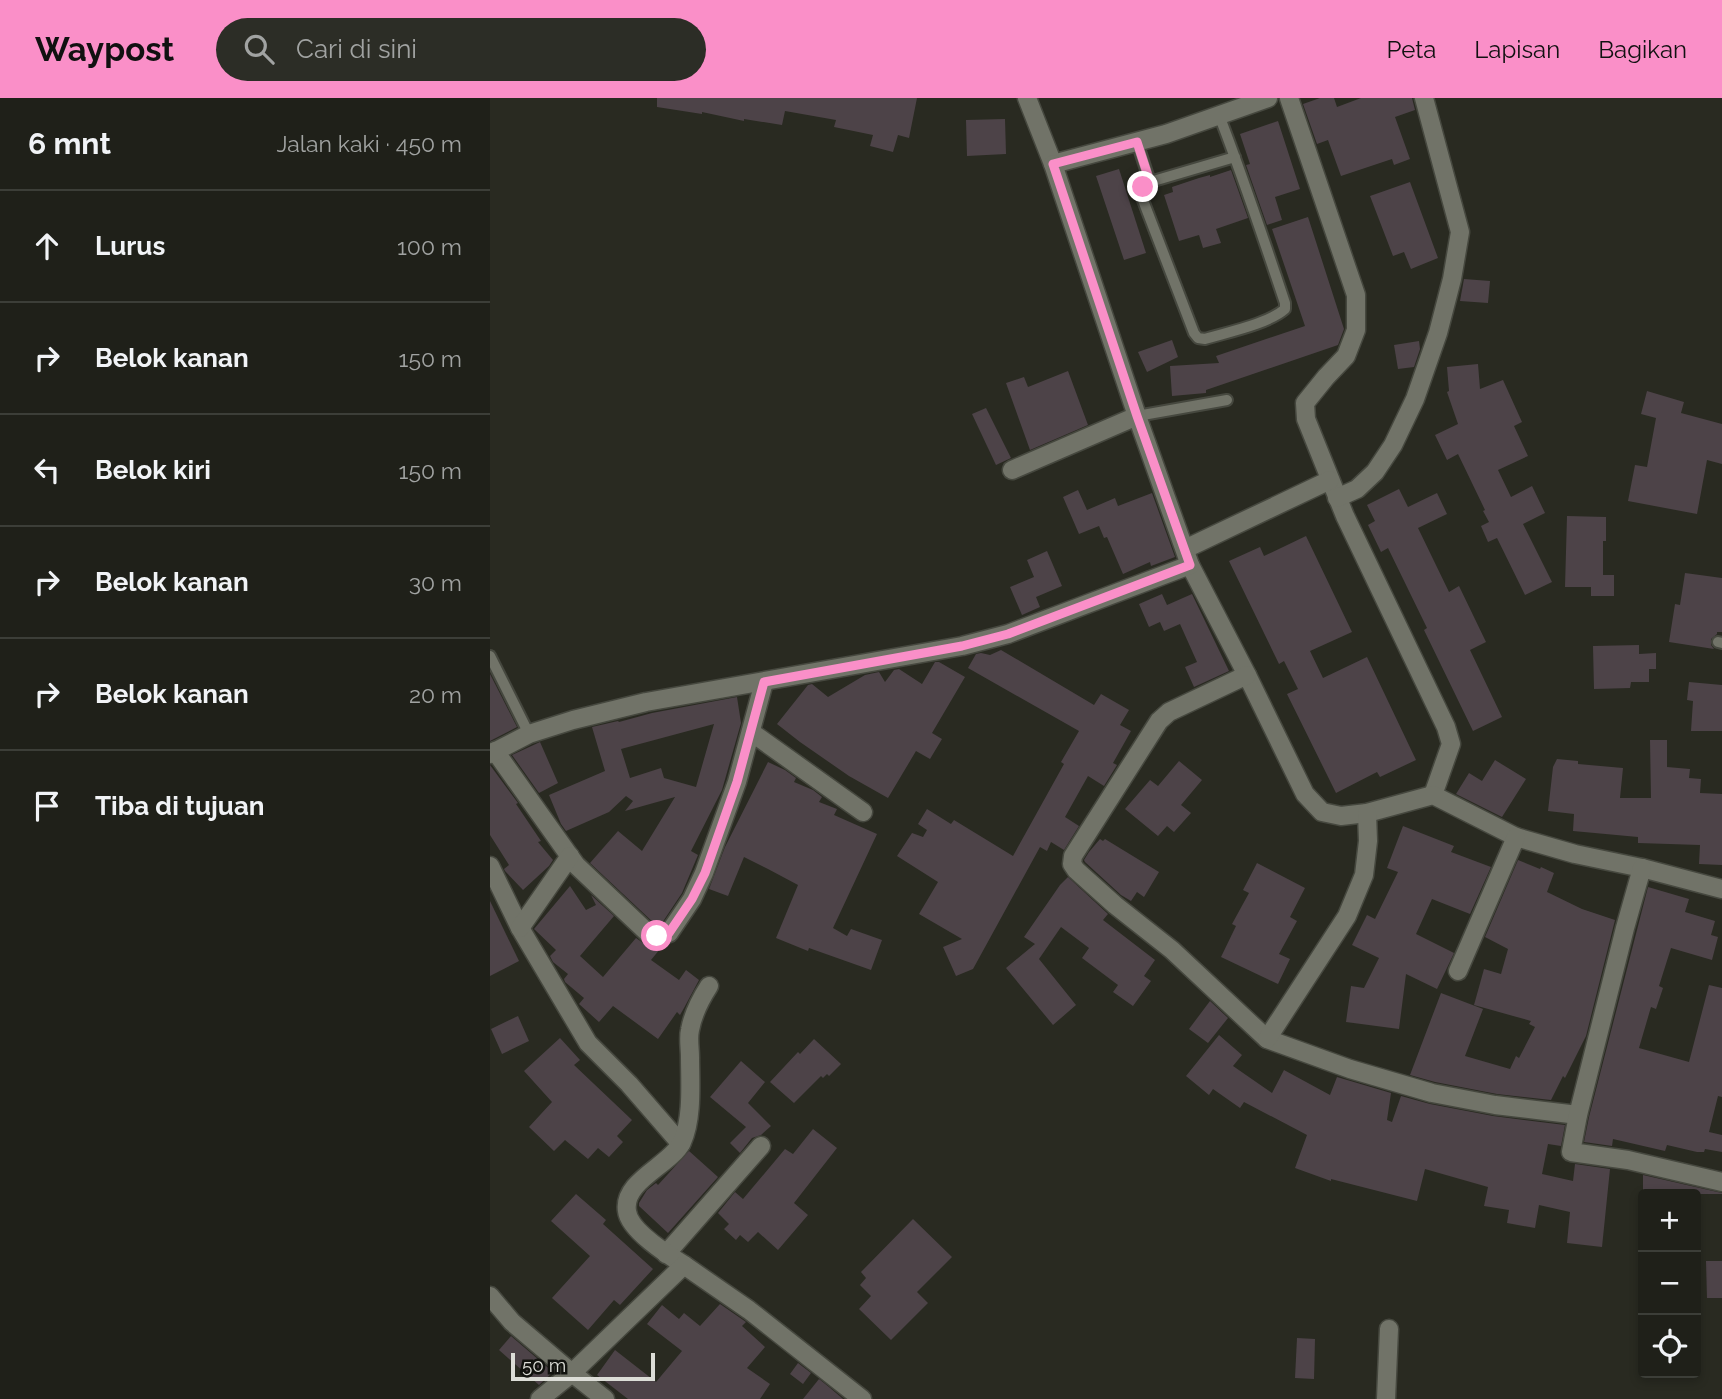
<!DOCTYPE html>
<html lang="id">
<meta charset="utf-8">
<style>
:root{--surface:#1f2019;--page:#2c2d26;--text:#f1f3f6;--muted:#a1a3a2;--line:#3c3e38;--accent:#fa8fc8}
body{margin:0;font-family:Raleway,sans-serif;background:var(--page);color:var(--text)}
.controls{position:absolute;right:21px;bottom:21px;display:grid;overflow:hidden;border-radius:7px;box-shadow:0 4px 10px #0003}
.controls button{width:63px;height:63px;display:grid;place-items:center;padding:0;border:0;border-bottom:2px solid var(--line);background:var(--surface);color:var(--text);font:35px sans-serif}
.scale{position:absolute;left:21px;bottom:18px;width:144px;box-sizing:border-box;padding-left:7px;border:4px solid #dcddd7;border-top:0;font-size:19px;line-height:24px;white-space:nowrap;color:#dcddd7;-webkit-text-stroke:5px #11120e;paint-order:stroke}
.stop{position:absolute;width:21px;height:21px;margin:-16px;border:5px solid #fa8fc8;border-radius:50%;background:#fff}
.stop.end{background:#fa8fc8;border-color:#fff;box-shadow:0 2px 7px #0008}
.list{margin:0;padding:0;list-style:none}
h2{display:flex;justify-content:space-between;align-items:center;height:91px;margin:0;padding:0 28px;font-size:30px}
h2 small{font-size:23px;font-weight:400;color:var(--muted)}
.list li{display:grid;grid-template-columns:46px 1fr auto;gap:21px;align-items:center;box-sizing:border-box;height:112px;padding:0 28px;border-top:2px solid var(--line)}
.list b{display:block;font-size:26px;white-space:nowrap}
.list em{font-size:23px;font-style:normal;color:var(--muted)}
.icon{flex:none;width:38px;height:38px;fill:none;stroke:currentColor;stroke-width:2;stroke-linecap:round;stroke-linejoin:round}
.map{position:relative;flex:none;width:1232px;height:1301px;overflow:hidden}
header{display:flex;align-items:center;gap:42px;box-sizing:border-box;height:98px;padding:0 35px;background:var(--accent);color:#111}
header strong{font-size:33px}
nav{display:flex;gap:38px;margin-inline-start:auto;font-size:24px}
.search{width:490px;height:63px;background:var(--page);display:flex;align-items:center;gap:18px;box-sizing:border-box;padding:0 24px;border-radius:38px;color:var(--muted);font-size:26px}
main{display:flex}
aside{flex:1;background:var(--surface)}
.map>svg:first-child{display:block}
</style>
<header>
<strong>Waypost</strong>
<div class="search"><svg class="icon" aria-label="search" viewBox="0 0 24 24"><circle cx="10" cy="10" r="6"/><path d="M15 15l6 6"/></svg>Cari di sini</div>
<nav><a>Peta</a><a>Lapisan</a><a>Bagikan</a></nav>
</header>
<main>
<aside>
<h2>6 mnt<small>Jalan kaki · 450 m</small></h2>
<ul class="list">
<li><svg class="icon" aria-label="ahead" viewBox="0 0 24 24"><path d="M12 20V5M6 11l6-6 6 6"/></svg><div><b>Lurus</b></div><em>100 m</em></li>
<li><svg class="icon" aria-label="right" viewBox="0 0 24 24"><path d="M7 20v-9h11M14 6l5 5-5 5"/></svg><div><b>Belok kanan</b></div><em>150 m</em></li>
<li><svg class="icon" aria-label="left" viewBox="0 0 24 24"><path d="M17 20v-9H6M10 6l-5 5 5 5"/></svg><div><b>Belok kiri</b></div><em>150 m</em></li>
<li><svg class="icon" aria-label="right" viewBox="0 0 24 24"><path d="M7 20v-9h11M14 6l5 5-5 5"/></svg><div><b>Belok kanan</b></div><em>30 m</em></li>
<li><svg class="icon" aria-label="right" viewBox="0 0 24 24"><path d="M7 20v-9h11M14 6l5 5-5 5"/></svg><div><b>Belok kanan</b></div><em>20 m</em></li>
<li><svg class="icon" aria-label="arrive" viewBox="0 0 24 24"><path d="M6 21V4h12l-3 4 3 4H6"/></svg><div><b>Tiba di tujuan</b></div></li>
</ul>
</aside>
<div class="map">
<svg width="1232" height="1301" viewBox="0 0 1232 1301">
<rect width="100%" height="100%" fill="#292a21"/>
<g fill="#4d4348" fill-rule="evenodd">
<path d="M167,0H427L419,40L408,37L403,54L380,48L383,37L344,29L346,22L295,13L292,27L254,21V23L212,14V16L167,9Z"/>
<path d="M830,0H844L847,9L871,0H922L925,12L905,19L920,61L904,67L902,61L851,78L838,42L827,46L813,6Z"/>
<path d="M515,21L516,56L477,58L476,22Z"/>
<path d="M788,23L810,91L785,99L792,122L777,127L756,67L760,66L750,36Z"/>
<path d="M629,71L656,155L634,162L606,78Z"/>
<path d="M741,72L758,120L726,131L731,145L713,150L709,137L689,143L674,97L683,94L682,89L709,80L720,77V79Z"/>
<path d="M920,84L948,160L921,171L914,154L903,158L880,98Z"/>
<path d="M818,119L854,231L848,247L716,292V295L682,298L680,268L729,265L726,258L815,228L782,131Z"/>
<path d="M974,181L1000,183L998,205L970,203Z"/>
<path d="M682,242L688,259L657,274L648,254Z"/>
<path d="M929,243L930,251L924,269L908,271L904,247Z"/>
<path d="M988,266L990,291L1013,282L1032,324L1024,328L1038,358L1008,372L1021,399L1042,388L1055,415L1033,426L1062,484L1035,497L1007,440L998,444L991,428L999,424L993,413L995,412L968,356L957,362L945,337L968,326L957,294L959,293L957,269Z"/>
<path d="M578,273L598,327L540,352L516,285L534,279L538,289Z"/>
<path d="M1157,293L1194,304L1191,315L1232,326V366L1217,362L1207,416L1138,403L1145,367L1157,369L1166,320L1151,316Z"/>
<path d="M496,310L521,360L506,367L482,316Z"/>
<path d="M909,391L918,409L947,395L957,416L928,430L959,494L969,488L996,544L980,552L1012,619L983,633L934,532L937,530L898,450L891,454L878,427L885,423L877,407Z"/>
<path d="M588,392L597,412L625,400L628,408L662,395L685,459L661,468L660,464L633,476L617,439L614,440L609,428L589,436L573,399Z"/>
<path d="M1077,418L1116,419V443H1113V477H1124V498H1101V489H1075Z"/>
<path d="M816,438L862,534L820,553L833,580L877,559L926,662L890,679L887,674L846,695L797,596L808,591L794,563L789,566L739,463L770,449L774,458Z"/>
<path d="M557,453L572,488L546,499L550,509L532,517L520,489L544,479L537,462Z"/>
<path d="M1195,475L1232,480V534H1227V536L1221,541V547L1224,551L1179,544L1185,506L1190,507Z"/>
<path d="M672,496L677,507L702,496L739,573L704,589L695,569L707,564L690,526L674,533L670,524L659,529L649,506Z"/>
<path d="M1149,547V556L1166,555V571H1159V584H1141L1140,590L1104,591L1103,548Z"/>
<path d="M511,552L604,607L611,596L639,612L630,627L641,633L623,665L627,667L614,688L598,678L575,719L589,728L574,752L561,744L557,753L550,749L483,871L466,878L453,849L472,841L429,816L448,784L407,758L422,735L433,739L437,732L428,726L437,711L461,726L464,722L523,758L574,666L571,664L589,633L478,570L486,556L491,555L500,557Z"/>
<path d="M445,564H449L475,579L442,635L452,641L440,661L426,653L398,700L359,678L310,644L287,626L318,587L322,586L338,599L375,577L389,574L395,584L404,572L409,571L432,586Z"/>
<path d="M0,576L27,629L0,643Z"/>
<path d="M1199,584L1232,587V633H1201L1203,603L1197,602Z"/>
<path d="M247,599L251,625L232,692L201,753L208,757L192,795L172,825L165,826L100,765L128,733L152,753L185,699L135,713L143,703L136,698L119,714L76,733L71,726L59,697L115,673L102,629L128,623L129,624L162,615ZM224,626L206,689L174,680L171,670L140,680L131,651Z"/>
<path d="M1160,642H1177V669L1200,671L1199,680L1211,681L1210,695L1232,696V767L1209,766L1210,747L1148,745V739L1083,733L1084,716L1058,713L1063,669L1067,661L1088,663V666L1133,670L1130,700H1161Z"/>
<path d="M50,644L68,685L49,695L22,657Z"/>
<path d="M1005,662L1036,681L1012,719L966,696L979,675L992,683Z"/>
<path d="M689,663L712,682L691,707L701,715L684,734L677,728L668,738L635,711L660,682L668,688Z"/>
<path d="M278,664L295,672L306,680L304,684L323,692L332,699L329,704L347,711L344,717L387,736L343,830L357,838L361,831L392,842L381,872L319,850L318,853L286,840L308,787L278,771L254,759L238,798L219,791L235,749Z"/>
<path d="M0,667L28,705L26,706L51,743L48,744L63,762L59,768L33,792L15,773L14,771L19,767L0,737Z"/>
<path d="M913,728L964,748L961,754L1001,769L980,816L942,801L926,836L964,855L947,891L916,876L909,931L856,924L861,888L874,890L889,860L862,847L877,817L885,821L908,774L897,770Z"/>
<path d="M610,741L613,743L615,741L669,774L654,799L647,794L641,803L631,797L595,764L594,762L599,754Z"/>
<path d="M1028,762L1050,771L1051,769L1064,775L1057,794L1092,811L1125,822L1096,938L1075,980L1073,978L1061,1002L1007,996L945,984L920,977L951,895L993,911L975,958L1020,971L1026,958L1029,960L1045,929L1039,926L1041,923L984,907L994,871L1011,876L1018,851L995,839Z"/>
<path d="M767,765L815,790L800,819L807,823L789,856L800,861L788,886L731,859L746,828L742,826L759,795L753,792Z"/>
<path d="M578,779L618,816L613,822L665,862L654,878L661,883L643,908L623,894L628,887L592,860L599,850L571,829L549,861L586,907L563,927L516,870L545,846L534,839L570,787Z"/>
<path d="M80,788L96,812L106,807L101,797L124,818L90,858L113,879L146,840L156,847L170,851L161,862L189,882L196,872L209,882L194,910L190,917L187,914L168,941L123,908L109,924L89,906L94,900L75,884L74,881L78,876L63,864L60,858L66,852L44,831Z"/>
<path d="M1158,789L1199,801L1195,814L1225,823L1221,837L1228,839L1222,862L1181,850L1169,888L1173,890L1166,911L1161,909L1149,950L1199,964L1219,887L1232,890V999L1228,998L1219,1034L1232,1037V1054L1215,1051L1214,1054H1207L1177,1047L1175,1053L1123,1041L1122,1048L1094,1044L1099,1019Z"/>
<path d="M0,803L29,863L0,878Z"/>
<path d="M720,903L738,920L718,945L699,931Z"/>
<path d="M28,918L39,943L12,956L1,931Z"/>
<path d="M729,937L752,957L743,968L782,995L794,972L840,997L847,979L901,995L897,1022L902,1024L911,998L940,1006L1003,1018L1075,1027L1071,1048L1058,1046L1052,1076L1083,1083L1085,1066L1120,1071L1112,1149L1077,1145L1080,1114L1049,1107L1045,1130L1017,1125L1019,1112L994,1108L998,1089L935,1071L927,1103L841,1081V1083L805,1070L817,1037L754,1004L750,1010L723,991L719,997L696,978Z"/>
<path d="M70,940L90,962L84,967L142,1022L127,1038L133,1044L119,1059L108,1050L98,1061L75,1042L64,1053L39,1029L62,1004L34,973Z"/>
<path d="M324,941L351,966L339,978L337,976L333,980L331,978L304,1005L280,984L308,954L310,956Z"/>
<path d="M251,963L275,984L258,1005L281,1028L271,1037L262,1040L250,1055L240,1045L256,1029L220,999Z"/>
<path d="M323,1031L347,1050L304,1105L318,1117L288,1152L268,1134L258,1144L250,1137L246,1142L234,1131L239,1126L228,1115L245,1094L253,1101L295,1051L303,1056Z"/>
<path d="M199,1053L228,1079L178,1135L149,1108V1105L157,1092L166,1085L168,1087Z"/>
<path d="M1153,1077L1232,1095V1096H1153Z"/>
<path d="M86,1096L116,1122L113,1126L163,1171L130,1207L124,1202L98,1232L62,1200L100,1158L61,1123Z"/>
<path d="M423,1121L462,1159L427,1194L438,1205L401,1242L369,1211L381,1198L370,1187L376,1180L371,1174Z"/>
<path d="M1216,1163H1232V1200H1217Z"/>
<path d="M230,1206L256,1224L252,1228L275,1249L257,1270L280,1286L270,1301H138L107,1277L125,1252L166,1284L192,1253L157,1226L172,1207L189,1221L194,1215L210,1228Z"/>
<path d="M21,1238L63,1274L49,1287L9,1252Z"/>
<path d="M807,1240L825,1241L824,1281L805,1280Z"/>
<path d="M308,1265L321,1275L313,1286L300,1276Z"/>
<path d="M329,1281L339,1289L353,1301H313Z"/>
</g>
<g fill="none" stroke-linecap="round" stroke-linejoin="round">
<g stroke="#46483f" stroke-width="14">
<g id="lane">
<path d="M729,17C753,79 774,142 795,205V211C778,226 738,234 715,241L708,240L704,235L651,97L653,89L660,84L745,59"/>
<path d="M647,44L660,84"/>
<path d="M647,318L737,302"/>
<path d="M1228,544L1232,545"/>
<path d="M0,558L39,636"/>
</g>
</g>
<g stroke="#46483f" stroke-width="21">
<g id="street">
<path d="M537,0L563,66L676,36L778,0"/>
<path d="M799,0L866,197V232L856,258L836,279L815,305L816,321L855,418L956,629L961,646L943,697"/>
<path d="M563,66L647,318L700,467L757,577L815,696L832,714L851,718L877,715L943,697L1026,739L1085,756L1152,770L1232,791"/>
<path d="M522,372L647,318"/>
<path d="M847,400L867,391L885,374L903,347L925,301L948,235L962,181L970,134L934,0"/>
<path d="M695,451L840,382"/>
<path d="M757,577L679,614L669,623L583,758L582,766L586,772L625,807L682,852L777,941L860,971L942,995L1005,1007L1088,1017"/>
<path d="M261,634L373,714"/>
<path d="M5,653L86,767L159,836L167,838L179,835L202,801L214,775L247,684L274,584"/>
<path d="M0,656L39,636L83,622L156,604L472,548L518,536L700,467"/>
<path d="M0,768L30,830L98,945L139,986L191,1046"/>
<path d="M1152,770L1135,830L1088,1017L1081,1054L1138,1062L1232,1084"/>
<path d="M30,830L80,758"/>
<path d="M968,873L1026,739"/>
<path d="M777,941L857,818L874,777L878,743L877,715"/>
<path d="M176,1156L271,1048"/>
<path d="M194,1167C178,1157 139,1132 137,1113C132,1083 181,1067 192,1044C203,1020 200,984 200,959C200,950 198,940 200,932C203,915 210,902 219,888"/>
<path d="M0,1198L22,1224L82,1275L115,1301"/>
<path d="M50,1301L82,1275L194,1167L259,1212L372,1301"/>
<path d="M896,1301L899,1231"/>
</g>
</g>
<use href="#lane" stroke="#717368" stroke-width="10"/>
<use href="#street" stroke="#717368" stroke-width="18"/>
</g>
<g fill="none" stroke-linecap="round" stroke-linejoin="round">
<path stroke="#fa8fc8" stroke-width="9" d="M167,838L179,835L202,801L215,775L247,684L274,584L472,548L518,536L700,467L647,318L563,66L647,44L660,84L653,89"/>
</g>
</svg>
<div class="controls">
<button>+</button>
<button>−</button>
<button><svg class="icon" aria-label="locate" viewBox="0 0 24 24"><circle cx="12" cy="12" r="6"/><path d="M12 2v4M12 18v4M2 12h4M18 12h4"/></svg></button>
</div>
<div class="scale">50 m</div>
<div class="stop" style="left:167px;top:838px"></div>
<div class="stop end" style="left:653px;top:89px"></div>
</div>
</main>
